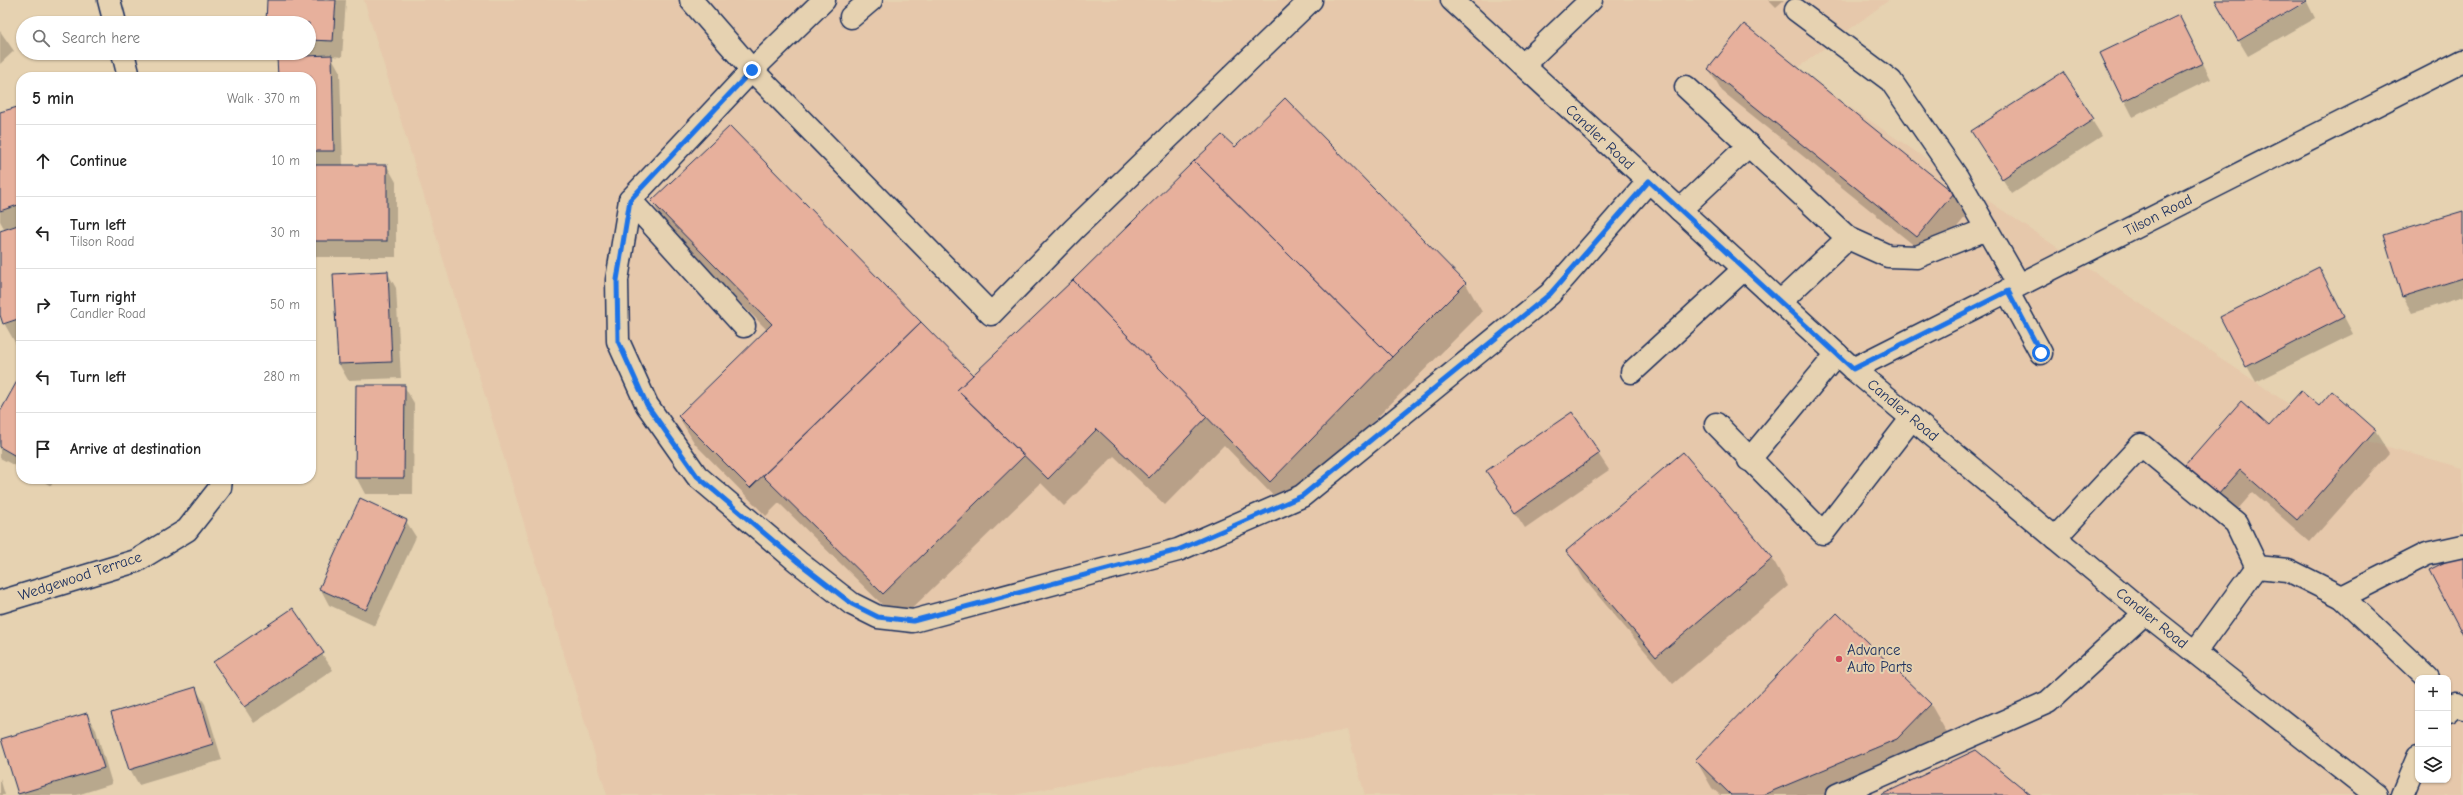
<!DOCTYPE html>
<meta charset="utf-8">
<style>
:root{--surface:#fff;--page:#f6f6f6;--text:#222;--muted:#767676;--line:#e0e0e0}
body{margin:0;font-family:"Comic Neue",sans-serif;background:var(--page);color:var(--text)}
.controls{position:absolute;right:12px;bottom:12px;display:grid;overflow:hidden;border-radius:8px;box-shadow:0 1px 3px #0004}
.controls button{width:36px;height:36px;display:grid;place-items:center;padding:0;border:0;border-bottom:1px solid var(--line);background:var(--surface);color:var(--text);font:20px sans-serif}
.stop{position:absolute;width:12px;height:12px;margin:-9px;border:3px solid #1a73e8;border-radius:50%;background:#fff}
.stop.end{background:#1a73e8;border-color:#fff;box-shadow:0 1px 4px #0008}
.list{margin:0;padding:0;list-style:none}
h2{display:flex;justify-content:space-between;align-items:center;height:52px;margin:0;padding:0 16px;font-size:17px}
h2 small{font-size:13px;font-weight:400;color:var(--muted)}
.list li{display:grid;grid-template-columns:26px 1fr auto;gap:12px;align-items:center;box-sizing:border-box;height:72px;padding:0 16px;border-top:1px solid var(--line)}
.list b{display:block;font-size:15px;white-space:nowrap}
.list p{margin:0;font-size:13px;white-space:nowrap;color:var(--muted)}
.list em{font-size:13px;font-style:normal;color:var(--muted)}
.icon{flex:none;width:22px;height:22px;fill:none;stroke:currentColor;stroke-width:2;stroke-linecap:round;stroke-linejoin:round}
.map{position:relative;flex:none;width:2463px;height:795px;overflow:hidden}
.search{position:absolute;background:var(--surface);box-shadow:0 1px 3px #0004;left:16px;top:16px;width:300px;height:44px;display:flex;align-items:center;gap:10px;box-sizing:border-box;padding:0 14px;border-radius:22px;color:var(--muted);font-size:15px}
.panel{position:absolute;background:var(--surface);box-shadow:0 1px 3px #0004;left:16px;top:72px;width:300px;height:412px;border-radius:16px}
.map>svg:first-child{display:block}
</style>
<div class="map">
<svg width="2463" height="795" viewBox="0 0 2463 795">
<rect width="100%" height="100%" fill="#e6d2b1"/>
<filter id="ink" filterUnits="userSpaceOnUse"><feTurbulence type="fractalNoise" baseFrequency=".025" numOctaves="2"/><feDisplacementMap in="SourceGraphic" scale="8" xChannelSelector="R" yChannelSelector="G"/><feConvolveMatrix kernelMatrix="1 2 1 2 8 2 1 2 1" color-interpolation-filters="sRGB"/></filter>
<g filter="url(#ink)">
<path fill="#e6c8ab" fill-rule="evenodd" d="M364,0H1889L1795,70L2327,430L2463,468V795H1365L1347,730L1014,795H607ZM2418,678H2448V780H2418Z"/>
<g fill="#0003">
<path d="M268,0H346L342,57L331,56L340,72L343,166H387L396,182V257H314L311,253V77H279L315,55L284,53H309V23H267Z"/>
<path d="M1769,0H1784L1776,7Z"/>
<path d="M2307,2L2315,18L2248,56L2239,41Z"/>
<path d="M2179,16L2211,79L2133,117L2101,54Z"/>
<path d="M0,31L14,51L0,64Z"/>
<path d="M1709,69L1953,193L1966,216L1931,259L1722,91Z"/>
<path d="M2062,73L2102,136L2012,194L1982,147Z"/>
<path d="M1285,99L1466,284L1482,312L1286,509L1224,445L1165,505L1114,456L1064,506L1041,483L899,621L779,503L766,516L695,444L679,417L767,330L668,229L652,201L730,128L973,376L1222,136L1234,148Z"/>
<path d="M21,107V345L17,346L4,323L0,311V232L5,230L0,221V113Z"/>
<path d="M2463,212V297L2412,313L2403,297Z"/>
<path d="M2319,269L2353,334L2256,382L2247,366Z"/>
<path d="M387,272L396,288L401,378L348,380L339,364L334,275Z"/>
<path d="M21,376V469L0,458V414Z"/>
<path d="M404,386L414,403L413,494H365L356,477Z"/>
<path d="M2332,393L2375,431L2389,453L2310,542L2253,492L2231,517L2199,488L2186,466L2319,407Z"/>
<path d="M1571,413L1609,470L1525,528L1488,471Z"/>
<path d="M39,479H55L51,486Z"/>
<path d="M406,521L416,537L375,626L329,605L320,588Z"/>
<path d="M1568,551L1772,558L1788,586L1673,684L1584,579Z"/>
<path d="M292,609L333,670L254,723L215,662Z"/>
<path d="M1837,614L1931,705L1947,733L1913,767L1846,795H1720L1712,788L1696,760Z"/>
<path d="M195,688L205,704L222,760L139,785L130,769Z"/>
<path d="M86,714L96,730L112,784L77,795H19L2,740Z"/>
<path d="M0,778L5,795H0Z"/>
</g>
<g fill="#e7b09c" stroke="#1b2f5e">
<path d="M267,0H336L333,41L309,40V23H266Z"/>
<path d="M2215,0H2306L2307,1L2238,41Z"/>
<path d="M2179,15L2203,63L2123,101L2100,53Z"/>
<path d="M1744,24L1954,193L1917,237L1708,69Z"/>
<path d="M332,55L334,151H311V77H278L277,57Z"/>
<path d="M2063,72L2094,119L2002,179L1971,131Z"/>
<path d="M1285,98L1466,283L1392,357L1194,161L1222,135L1235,147Z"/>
<path d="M21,106V204L0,211V112Z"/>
<path d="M730,126L921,322L750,488L678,416L772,324L651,201Z"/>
<path d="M1194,161L1392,357L1270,482L1073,280Z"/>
<rect x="311" y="165" width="76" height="76"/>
<path d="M2463,211V278L2402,297L2383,235Z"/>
<path d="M21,224V318L3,324L0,315V231Z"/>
<path d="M2319,267L2344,317L2246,367L2220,317Z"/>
<path d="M388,271L392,362L338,364L333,274Z"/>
<path d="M1073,280L1207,417L1149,478L1097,429L1048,479L957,390Z"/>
<path d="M921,322L973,375L957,390L1024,456L883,594L763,476Z"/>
<path d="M21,374V459L0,447V412Z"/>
<path d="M356,385H405L404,478H355Z"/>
<path d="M2301,391L2319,406L2332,391L2376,430L2297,520L2240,470L2218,495L2185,465L2241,401L2269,426Z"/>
<path d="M1572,412L1600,453L1515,513L1486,471Z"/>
<path d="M1683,452L1773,558L1656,657L1566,551Z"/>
<path d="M360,498L407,520L366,610L319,589Z"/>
<path d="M2463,553V635L2429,570Z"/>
<path d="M293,608L324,653L244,707L213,662Z"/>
<path d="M1837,613L1931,704L1897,739L1763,795H1731L1695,760Z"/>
<path d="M196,687L213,744L129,770L111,713Z"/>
<path d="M87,713L104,768L18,794L1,739Z"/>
<path d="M1976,750L2031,795H1881Z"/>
</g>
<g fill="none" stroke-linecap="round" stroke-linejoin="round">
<g stroke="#1b2f5e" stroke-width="25">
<g id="minor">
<path d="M109,0L115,23"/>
<path d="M691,0L752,70L991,314L1074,229L1311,0"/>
<path d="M824,0L752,70L630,200L617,280L618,341L647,405L697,476L798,562L852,604L878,617L913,621L1178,550L1302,496L1550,294L1649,181"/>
<path d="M1796,10L1891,81L1957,177L2019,285"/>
<path d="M851,17L871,0"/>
<path d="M123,53L129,77"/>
<path d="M1523,65L1591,0"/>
<path d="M1686,87L1848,238L1888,256L1917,257L1987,229"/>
<path d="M630,200L744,326"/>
<path d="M1680,210L1749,145"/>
<path d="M2007,291L2041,353"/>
<path d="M1780,302L1848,238"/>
<path d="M1853,369L2463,61"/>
<path d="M1632,372L1744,269"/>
<path d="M1716,424L1823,533L1912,418"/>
<path d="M1749,460L1837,354"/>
<path d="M2055,538L2141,445L2236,523L2257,567"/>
<path d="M2257,567L2288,570L2342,597L2427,554L2463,546"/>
<path d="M2342,597L2428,678"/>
<path d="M0,602L136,561L187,530L220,488L221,479"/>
<path d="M2195,652L2257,567"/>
<path d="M2448,712L2456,704L2463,708"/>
<path d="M1837,795L2048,702L2145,613"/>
<path d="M2402,795L2418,757"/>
</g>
</g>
<g stroke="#1b2f5e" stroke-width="25">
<path id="major" d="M1452,0L1853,369L2145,613L2376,795"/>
</g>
<use href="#minor" stroke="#e6d2b1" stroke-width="22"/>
<use href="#major" stroke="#e6d2b1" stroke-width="22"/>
</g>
</g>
<g fill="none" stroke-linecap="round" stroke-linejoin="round" filter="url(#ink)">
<path stroke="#1a73e8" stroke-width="5" d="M752,70L630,200L617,280L618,341L647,405L697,476L798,562L852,604L878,617L913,621L1178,550L1302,496L1550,294L1649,181L1853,369L2008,291L2041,353"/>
</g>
<circle fill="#d1495b" stroke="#e6d2b1" stroke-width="1.5" cx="1839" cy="659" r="4"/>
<g text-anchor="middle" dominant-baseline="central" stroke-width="4" stroke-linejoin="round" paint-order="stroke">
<g font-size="15" fill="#1b2f5e" stroke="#e6d2b1">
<text transform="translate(1600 137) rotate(43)">Candler Road</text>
<text transform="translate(2158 215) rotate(-27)">Tilson Road</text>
<text transform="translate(1903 410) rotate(40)">Candler Road</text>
<text transform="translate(80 576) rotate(-18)">Wedgewood Terrace</text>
<text transform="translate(2152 618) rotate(39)">Candler Road</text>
</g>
<g font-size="15" fill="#1b2f5e" stroke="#e6d2b1" text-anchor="start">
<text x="1847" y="650">Advance<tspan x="1847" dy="17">Auto Parts</tspan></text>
</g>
</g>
</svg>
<div class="controls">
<button>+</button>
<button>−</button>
<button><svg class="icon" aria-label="layers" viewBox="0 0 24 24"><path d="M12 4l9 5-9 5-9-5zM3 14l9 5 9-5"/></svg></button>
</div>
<div class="stop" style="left:2041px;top:353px"></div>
<div class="stop end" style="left:752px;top:70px"></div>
<div class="search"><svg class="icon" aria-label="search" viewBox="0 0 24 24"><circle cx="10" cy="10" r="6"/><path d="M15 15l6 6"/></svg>Search here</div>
<section class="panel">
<h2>5 min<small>Walk · 370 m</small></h2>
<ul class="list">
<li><svg class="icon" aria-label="ahead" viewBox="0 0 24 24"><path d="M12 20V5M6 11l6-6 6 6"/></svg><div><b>Continue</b></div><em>10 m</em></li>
<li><svg class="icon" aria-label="left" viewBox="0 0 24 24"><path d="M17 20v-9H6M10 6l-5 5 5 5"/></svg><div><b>Turn left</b><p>Tilson Road</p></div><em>30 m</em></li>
<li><svg class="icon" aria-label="right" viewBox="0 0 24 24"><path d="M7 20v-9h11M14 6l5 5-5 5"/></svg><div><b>Turn right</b><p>Candler Road</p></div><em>50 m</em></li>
<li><svg class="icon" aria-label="left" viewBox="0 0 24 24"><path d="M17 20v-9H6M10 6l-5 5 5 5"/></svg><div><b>Turn left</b></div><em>280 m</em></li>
<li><svg class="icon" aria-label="arrive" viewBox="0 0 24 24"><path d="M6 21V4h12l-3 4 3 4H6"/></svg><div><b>Arrive at destination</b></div></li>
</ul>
</section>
</div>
